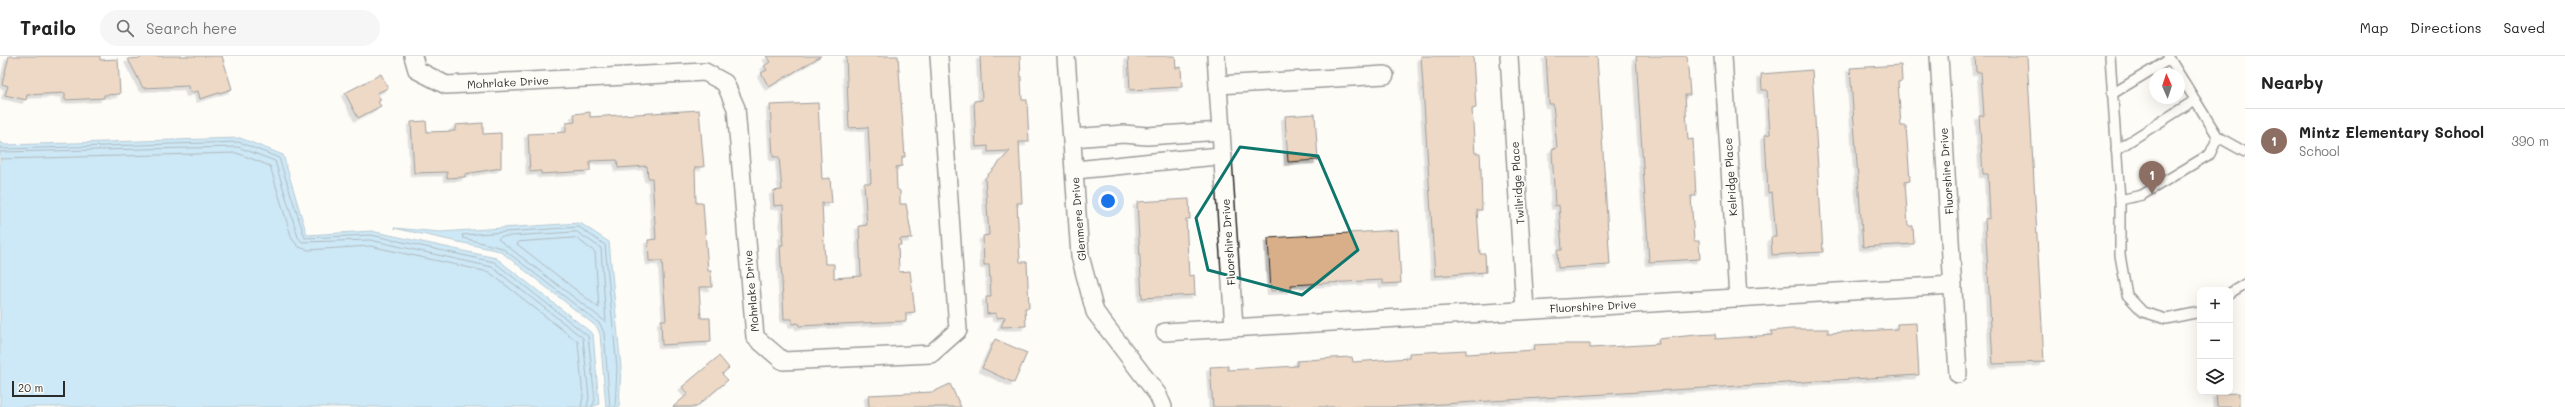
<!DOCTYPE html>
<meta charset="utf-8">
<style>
:root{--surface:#fff;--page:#f6f6f6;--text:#222;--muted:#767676;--line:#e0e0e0;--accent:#0f766e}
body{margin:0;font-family:Mali,sans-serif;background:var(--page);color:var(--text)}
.controls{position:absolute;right:12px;bottom:12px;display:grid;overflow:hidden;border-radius:8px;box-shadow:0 4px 16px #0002}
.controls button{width:36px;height:36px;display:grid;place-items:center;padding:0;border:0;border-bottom:1px solid var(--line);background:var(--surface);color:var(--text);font:20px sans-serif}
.compass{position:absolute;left:2149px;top:12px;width:36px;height:36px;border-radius:50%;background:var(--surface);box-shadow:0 4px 16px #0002;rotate:357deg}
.scale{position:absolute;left:12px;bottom:10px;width:53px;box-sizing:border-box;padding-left:4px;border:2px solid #2b2b2b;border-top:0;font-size:11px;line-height:14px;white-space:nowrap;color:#2b2b2b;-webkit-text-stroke:3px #fdfcf7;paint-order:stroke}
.you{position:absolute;left:1108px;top:145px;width:14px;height:14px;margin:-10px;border:3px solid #fff;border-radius:50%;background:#1a73e8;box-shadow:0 0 0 6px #1a73e833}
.badge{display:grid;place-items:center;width:26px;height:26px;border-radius:50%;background:var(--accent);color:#fff;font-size:13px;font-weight:700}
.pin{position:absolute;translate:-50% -33px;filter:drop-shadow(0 1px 2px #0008)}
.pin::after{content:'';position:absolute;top:21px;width:14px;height:12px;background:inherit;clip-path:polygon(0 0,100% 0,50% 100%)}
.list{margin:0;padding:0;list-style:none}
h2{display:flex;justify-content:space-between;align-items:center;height:52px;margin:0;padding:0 16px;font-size:17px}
h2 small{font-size:13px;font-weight:400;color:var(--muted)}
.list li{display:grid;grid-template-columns:26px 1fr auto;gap:12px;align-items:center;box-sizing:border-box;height:64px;padding:0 16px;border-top:1px solid var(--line)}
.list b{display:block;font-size:15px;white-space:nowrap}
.list p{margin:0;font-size:13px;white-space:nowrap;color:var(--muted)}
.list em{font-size:13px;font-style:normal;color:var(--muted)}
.icon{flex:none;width:22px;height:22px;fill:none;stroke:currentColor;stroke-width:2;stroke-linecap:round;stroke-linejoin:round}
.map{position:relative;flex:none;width:2245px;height:351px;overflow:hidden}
header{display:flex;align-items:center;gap:24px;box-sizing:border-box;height:56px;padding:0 20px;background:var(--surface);border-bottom:1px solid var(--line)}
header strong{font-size:19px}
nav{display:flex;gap:22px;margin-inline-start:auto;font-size:14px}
.search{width:280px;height:36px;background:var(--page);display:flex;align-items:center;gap:10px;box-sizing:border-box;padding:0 14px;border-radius:22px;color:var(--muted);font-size:15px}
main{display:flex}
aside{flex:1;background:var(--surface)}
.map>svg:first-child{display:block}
</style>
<header>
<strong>Trailo</strong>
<div class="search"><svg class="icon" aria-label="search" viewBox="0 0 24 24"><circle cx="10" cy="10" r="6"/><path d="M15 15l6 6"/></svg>Search here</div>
<nav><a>Map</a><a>Directions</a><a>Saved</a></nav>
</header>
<main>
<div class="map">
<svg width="2245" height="351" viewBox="0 0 2245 351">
<defs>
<filter id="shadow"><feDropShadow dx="-3.5" dy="3.5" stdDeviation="0" flood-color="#0004"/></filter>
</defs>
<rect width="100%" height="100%" fill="#fdfcf7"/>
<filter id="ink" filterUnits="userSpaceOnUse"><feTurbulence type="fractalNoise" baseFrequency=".025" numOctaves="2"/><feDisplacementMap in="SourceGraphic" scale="8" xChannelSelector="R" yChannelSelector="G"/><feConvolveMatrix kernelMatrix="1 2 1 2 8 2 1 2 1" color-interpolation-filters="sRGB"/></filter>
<g filter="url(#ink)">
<g fill="#92d0f3" stroke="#698ea3">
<path d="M240,82L283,99L307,179L371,175L496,202L593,278L599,348L592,351H0V86L5,89Z"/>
<path d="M580,167L609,186L621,312L619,351H606L600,278L597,271L500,195L394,172L440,176Z"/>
</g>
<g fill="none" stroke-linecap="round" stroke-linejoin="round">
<g stroke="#546d7b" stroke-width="1">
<path d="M0,91L5,93L239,86L279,102L305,182L371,179L494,206L588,280L595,344L592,351"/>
<path d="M0,96L238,91L275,105L298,181L302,186L370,184L492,211L583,282L589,342L587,351"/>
<path d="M0,103L237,97L270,110L292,183L299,191L308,194L370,190L489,216L578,286L583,341L581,351"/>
<path d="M577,176L601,192L606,266L498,183L500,181Z"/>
<path d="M576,182L595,196L599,252L517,188L519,186Z"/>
<path d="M610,351L604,277L600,268L502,192L463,182L462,179L579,171L605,189L617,312L615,351"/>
</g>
</g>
<g fill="#d9af8a" stroke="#2b2b2b" filter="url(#shadow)">
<path d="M9,0H100V4L118,3L120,38L104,39V42L65,44V37L27,39L26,44L5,39L8,30L2,28Z"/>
<path d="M141,0H222L232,33L200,43L198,35L190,37L188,30L143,32L128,3L141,2Z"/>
<path d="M766,0H821L769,31L761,17L767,14L764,10L770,6Z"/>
<path d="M846,0H898L905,101H902V110L896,111L897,133L900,135V148H906L912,182L900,183L901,189H898L899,216L910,215L915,256L906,257V265L799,270L798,267L792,268V263H784L780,189H783L782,179H784L783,149L774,150L773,135L782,134L779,101H773L770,49L818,47L822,123L830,122L832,147H822L825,208H834V222L861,220L859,170L867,169L864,127H871L868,71L849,72Z"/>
<path d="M980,0H1020L1022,44H1027L1029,86H1019L1022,147H1017L1020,206H1027L1029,252H1025L1026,270L1001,271L1005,261L996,262V257L987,258L986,241H991L989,209H984L983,180L989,179L985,122L1010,95L988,96V90L976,91L974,45L982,44Z"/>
<path d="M1128,0H1175L1176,12L1181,11L1182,31L1130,34Z"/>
<path d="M1421,0H1473L1476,52L1472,53L1475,97H1480L1481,115L1482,154H1477L1480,198H1485L1486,216L1435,220Z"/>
<path d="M1546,0H1597L1610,209L1558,212L1557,194H1562L1559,149L1555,150L1552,93L1557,92L1553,48H1549Z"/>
<path d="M1636,0H1687L1690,39H1685L1688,84L1693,83L1696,140H1691L1694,185H1699L1700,203L1649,206Z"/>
<path d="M1975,0H2027L2044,306L1993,308L1985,163L1990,162L1988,118H1983L1979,60H1984L1981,16H1976Z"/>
<path d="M1901,9L1902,25L1898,26L1901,70H1906L1910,125L1905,126L1908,170H1913L1914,188L1863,191L1850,12Z"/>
<path d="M1812,14L1823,196L1772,199L1771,181H1776L1772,136L1768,137L1765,79L1770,78L1767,34H1762L1761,18Z"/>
<path d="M381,18L388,32L377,37L381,44L378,46L381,50L358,62L345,37Z"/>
<path d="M699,54L704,111H695L696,147H703L708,215H711L712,231H699L701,262H710L711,286L662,289L661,264H666L662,205H649L648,184L656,183L652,122H648L647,110L618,112L617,104L590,105V115L541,118V115L530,116L528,78L566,76V67L575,66L574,58L590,56V61Z"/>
<path d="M1315,58L1318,104L1288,106L1285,60Z"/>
<path d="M426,65L427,76L455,75V69L483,67V78L501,77V112L465,118V121L447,122V116L414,117L411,66Z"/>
<path d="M1189,143L1190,163H1186L1189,220L1194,219L1195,239L1142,242L1137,146Z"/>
<path d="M1398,174L1401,227L1383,228L1382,224L1291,229V234L1271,235L1268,182Z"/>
<path d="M1916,267L1919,319L1393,351H1213L1210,311L1228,310V314L1297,310V305L1332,302L1352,301L1353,306L1409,302V297L1466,294V298L1535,294L1534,289L1553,288H1590V292L1659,288L1658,283L1695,279L1715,278L1716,283L1772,279L1771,275L1791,273H1828V277L1897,273V268Z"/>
<path d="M995,283L1027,297L1014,327L982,312Z"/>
<path d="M719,300L729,312L722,318L728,324L696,351H673L688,338L682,331Z"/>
<path d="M950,328L961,351H869L868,339L933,336Z"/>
<path d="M2239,337V351H2217L2216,338Z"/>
</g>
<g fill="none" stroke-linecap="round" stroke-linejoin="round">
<g stroke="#2b2b2b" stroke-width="12">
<g id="service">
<path d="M2110,0L2120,144L2142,139L2210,98L2218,81L2168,0"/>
<path d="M2112,38L2170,3"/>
<path d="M2218,81L2245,96"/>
<path d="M2116,94L2195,44"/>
<path d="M2120,144V199L2127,239L2143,256L2166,263L2200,256"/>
<path d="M2230,237L2245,228"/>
</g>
</g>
<g stroke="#2b2b2b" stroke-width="20">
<g id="minor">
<path d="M413,0L417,14L446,29L705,16L725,27L736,52L755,281L783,305L931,298L958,274L939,0"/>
<path d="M1066,0L1080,200L1095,256L1158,339L1163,351"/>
<path d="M1216,0L1234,271"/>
<path d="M1509,0L1525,254"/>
<path d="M1723,0L1738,242"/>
<path d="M1939,0L1958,318"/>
<path d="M1218,29L1385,19"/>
<path d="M1072,82L1124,78L1147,80L1221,75"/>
<path d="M1074,114C1124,110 1172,103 1223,100"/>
<path d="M1165,276L1953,229"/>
</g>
</g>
<use href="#service" stroke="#fdfcf7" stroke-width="9"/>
<use href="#minor" stroke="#fdfcf7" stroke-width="17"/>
</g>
</g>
<path d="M0 0H2245V351H0ZM1240,91L1318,100L1358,194L1302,239L1208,214L1196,162Z" fill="#fdfcf7" fill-opacity=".55" fill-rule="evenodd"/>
<path fill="none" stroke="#0f766e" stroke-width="3" stroke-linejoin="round" d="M1240,91L1318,100L1358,194L1302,239L1208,214L1196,162Z"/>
<g text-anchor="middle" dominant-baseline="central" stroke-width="4" stroke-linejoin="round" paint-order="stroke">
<g font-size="11" fill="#2b2b2b" stroke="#fdfcf7">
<text transform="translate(508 26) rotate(-3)">Mohrlake Drive</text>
<text transform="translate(1946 115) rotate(-94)">Fluorshire Drive</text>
<text transform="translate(1730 121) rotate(-94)">Kelridge Place</text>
<text transform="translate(1517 127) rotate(-94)">Twilridge Place</text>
<text transform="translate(1078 163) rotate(-95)">Glenmere Drive</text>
<text transform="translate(1228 186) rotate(-94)">Fluorshire Drive</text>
<text transform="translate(751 235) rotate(-95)">Mohrlake Drive</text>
<text transform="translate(1593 250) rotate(-3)">Fluorshire Drive</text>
</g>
</g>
</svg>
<div class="controls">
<button>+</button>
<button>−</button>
<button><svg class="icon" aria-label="layers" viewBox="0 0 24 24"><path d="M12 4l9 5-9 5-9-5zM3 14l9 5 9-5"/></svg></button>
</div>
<svg class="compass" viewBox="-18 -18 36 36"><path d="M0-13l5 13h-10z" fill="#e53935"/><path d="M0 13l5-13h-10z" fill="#767676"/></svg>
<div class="scale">20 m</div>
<div class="you"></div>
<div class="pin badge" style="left:2152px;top:138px;background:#8d6e63">1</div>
</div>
<aside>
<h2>Nearby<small></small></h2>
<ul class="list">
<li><span class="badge" style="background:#8d6e63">1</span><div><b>Mintz Elementary School</b><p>School</p></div><em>390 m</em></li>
</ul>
</aside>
</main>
